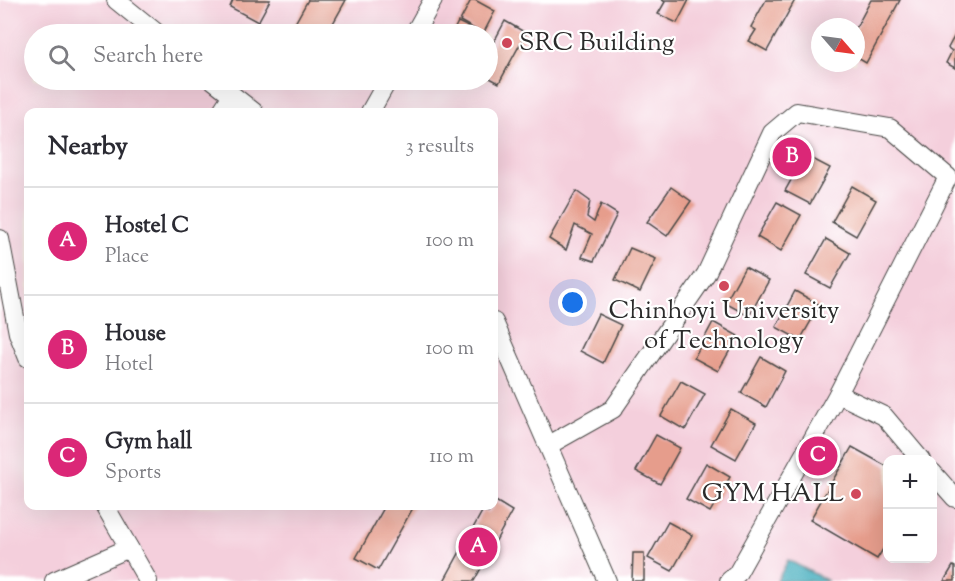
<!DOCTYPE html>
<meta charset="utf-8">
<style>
:root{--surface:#fff;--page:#f2f2f3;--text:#2b2b33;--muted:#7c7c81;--line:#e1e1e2;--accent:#db2777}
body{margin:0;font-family:"Sorts Mill Goudy",serif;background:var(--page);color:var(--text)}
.controls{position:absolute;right:18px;bottom:18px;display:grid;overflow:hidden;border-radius:12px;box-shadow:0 6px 24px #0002}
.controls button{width:54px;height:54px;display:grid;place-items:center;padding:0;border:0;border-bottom:2px solid var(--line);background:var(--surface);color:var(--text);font:30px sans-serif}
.compass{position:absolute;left:811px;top:18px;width:54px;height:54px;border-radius:50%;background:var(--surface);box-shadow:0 6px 24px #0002;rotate:118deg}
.you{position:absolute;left:573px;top:303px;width:21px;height:21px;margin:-15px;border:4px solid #fff;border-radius:50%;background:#1a73e8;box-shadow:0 0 0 9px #1a73e833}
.badge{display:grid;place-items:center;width:39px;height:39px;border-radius:50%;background:var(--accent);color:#fff;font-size:20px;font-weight:700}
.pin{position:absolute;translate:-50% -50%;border:3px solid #fff;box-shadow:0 2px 6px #0006}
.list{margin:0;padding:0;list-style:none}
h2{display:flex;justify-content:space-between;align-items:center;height:78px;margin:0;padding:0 24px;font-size:26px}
h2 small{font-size:20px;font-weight:400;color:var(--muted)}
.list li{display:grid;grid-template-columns:39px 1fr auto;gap:18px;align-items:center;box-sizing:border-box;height:108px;padding:0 24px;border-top:2px solid var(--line)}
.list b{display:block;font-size:22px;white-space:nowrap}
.list p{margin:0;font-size:20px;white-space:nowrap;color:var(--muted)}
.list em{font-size:20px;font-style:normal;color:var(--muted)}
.icon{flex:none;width:33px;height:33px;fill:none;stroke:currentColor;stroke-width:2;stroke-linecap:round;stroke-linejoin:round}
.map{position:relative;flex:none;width:955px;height:581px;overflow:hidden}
.search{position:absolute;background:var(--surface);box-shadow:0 6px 24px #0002;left:24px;top:24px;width:474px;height:66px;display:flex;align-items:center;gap:15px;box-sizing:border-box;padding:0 21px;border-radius:33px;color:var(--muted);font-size:22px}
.panel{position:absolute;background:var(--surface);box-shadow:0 6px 24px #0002;left:24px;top:108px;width:474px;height:402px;border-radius:12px}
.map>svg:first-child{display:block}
</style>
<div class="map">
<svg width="955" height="581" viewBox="0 0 955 581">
<rect width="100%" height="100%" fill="#fff"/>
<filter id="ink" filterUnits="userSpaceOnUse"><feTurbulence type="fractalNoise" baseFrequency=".0167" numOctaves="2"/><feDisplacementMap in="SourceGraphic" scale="12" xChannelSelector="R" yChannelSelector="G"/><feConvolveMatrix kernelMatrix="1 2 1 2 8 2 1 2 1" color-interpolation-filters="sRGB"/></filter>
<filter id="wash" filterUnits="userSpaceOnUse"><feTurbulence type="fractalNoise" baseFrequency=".008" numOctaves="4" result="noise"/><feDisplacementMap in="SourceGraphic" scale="24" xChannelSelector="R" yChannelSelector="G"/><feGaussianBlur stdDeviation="1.35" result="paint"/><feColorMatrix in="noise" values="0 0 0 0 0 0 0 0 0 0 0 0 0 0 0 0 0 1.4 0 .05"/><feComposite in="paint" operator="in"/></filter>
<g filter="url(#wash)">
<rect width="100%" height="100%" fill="#f4eedc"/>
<path fill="#f4cfdc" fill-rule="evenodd" d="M0,0H955V581H0ZM820,27H856V63H820ZM34,34H488V80H34ZM28,112H494V506H28ZM888,460H932V558H888Z"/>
<path fill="#3caabb" stroke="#346a73" stroke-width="1.5" d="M788,560L828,581H777Z"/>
<g id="blocks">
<g fill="#e69d8c">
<path d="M233,0H270L258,22L230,7Z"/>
<path d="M308,0H346L327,34H289Z"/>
<path d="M471,0H475L495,11L483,34L460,21Z"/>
<path d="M662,0H689L677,23L658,14L665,2Z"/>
<path d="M766,0H795L767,51L749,41L756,30L751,27Z"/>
<path d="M871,0H900L866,63L856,57V28Z"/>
<path d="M505,21L526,33L499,83L488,77V53Z"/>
<path d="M458,22L483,34H452Z"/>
<path d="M955,35V68L946,63L952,51L948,48Z"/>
<path d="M805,155L830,168L810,204L785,191Z"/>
<path d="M852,186L876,200L856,236L832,222Z"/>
<path d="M671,187L691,201L667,236L647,222Z"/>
<path d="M576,191L590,201L587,217L594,222L601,204L617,214L594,261L582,257L592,234L575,225L566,250L549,239Z"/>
<path d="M777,202L801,215L781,251L757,237Z"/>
<path d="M826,239L850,253L830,288L806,275Z"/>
<path d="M630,248L656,259L640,292L615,280Z"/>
<path d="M745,267L769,280L749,316L725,303Z"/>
<path d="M795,291L820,305L800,340L776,327Z"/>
<path d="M598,314L621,325L603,363L580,351Z"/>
<path d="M713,322L738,336L718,371L694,358Z"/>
<path d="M761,357L785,371L766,407L741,393Z"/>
<path d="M681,381L705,394L685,430L661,416Z"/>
<path d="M731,409L756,423L736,459L711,445Z"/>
<path d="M656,435L680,448L660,484L636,471Z"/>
<path d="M852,447L888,467V541L877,559L810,520Z"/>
<path d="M706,463L730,477L710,512L686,499Z"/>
<path d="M494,500L512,511L474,581H444L483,510L488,513L494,506Z"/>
<path d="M385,506H414L378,570L356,558Z"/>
<path d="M668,522L692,535L672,571L648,558Z"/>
<path d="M633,553H644V581H632Z"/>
<path d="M953,566L955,567V581H944Z"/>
</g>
</g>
</g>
<g filter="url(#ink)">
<use href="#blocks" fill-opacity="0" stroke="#494846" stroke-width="1.5"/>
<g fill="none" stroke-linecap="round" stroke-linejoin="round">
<g stroke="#494846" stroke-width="20">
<g id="minor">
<path d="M116,0L158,34"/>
<path d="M414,34L433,0"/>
<path d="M213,80L254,112"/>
<path d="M221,112L232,95"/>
<path d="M370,112L388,80"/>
<path d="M0,239L18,333L28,358"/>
<path d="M494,322L607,581"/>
<path d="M838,394L884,416L921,460"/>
<path d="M549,445L613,409L706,274L772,133L797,112L890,128L948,177L838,394L737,574L729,581"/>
<path d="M932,472L955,498"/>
<path d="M105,506L148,581"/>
<path d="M54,581L129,548"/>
</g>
</g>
<use href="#minor" stroke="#fff" stroke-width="18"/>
</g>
</g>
<g fill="#d1495b" stroke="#fff" stroke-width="2">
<circle cx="507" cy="43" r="6"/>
<circle cx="724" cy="286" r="6"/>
<circle cx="856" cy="494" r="6"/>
</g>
<g text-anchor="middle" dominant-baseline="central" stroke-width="4.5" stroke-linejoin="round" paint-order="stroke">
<g font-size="26" fill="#2b2b2b" stroke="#fff" text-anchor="start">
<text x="519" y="43">SRC Building</text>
<text x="724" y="311" text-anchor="middle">Chinhoyi University<tspan x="724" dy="30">of Technology</tspan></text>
<text x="844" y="494" text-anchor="end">GYM HALL</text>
</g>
</g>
</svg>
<div class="controls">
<button>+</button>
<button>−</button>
</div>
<svg class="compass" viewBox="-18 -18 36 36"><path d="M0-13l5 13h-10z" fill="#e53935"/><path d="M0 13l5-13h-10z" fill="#7c7c81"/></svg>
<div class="you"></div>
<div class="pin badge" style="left:478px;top:547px">A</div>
<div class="pin badge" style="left:792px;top:157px">B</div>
<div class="pin badge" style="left:818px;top:456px">C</div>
<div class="search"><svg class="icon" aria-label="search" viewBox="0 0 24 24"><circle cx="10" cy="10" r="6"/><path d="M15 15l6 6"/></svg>Search here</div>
<section class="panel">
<h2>Nearby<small>3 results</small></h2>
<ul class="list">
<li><span class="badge">A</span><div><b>Hostel C</b><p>Place</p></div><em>100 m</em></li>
<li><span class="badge">B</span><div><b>House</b><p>Hotel</p></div><em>100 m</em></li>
<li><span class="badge">C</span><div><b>Gym hall</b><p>Sports</p></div><em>110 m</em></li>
</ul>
</section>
</div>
